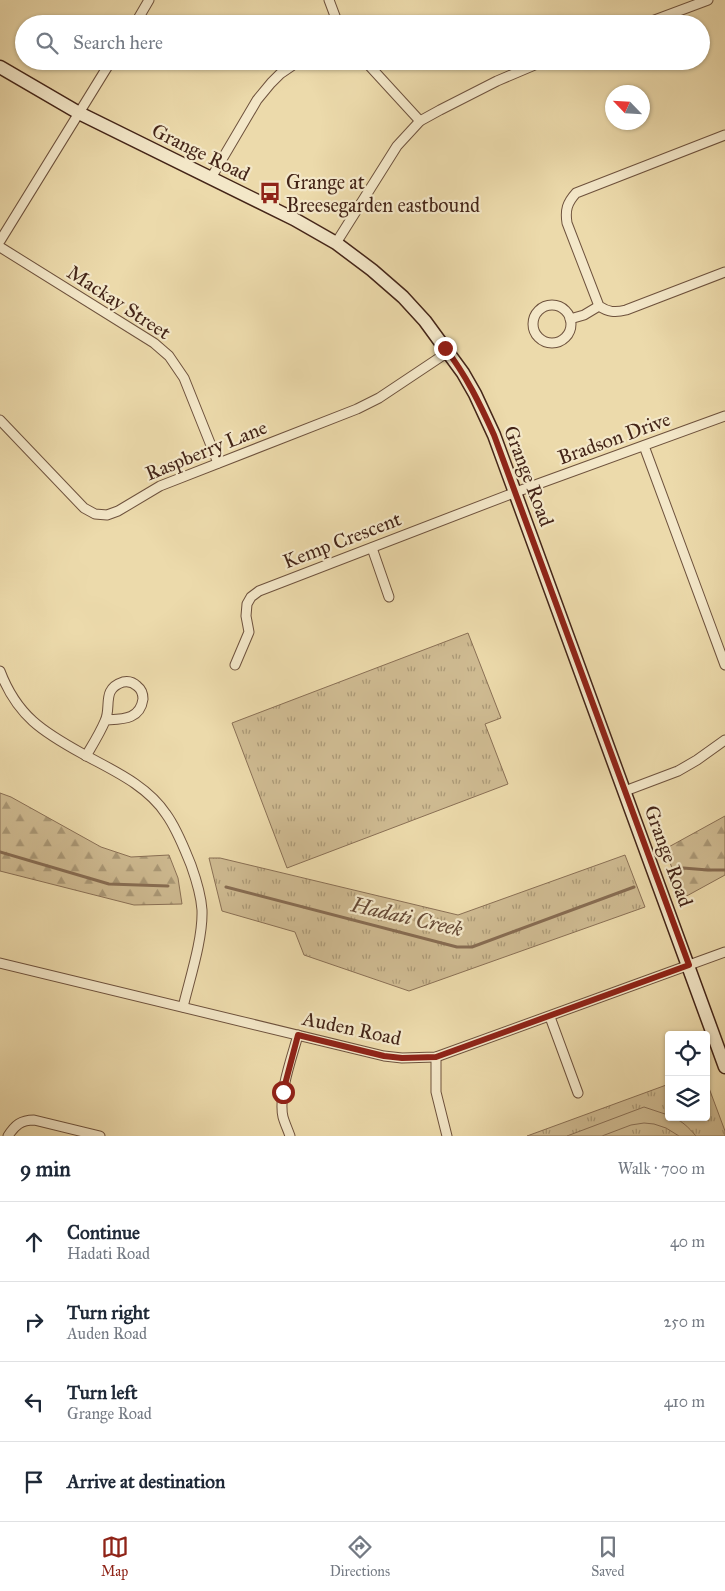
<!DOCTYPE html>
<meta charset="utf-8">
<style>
:root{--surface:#fff;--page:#f2f2f3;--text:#1f2937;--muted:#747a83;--line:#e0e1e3;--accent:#8f2418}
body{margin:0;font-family:"IM FELL Great Primer",serif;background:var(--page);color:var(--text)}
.controls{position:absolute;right:15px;bottom:15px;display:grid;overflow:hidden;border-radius:5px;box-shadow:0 1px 4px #0004}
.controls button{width:45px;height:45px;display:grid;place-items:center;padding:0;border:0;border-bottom:1px solid var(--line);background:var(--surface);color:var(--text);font:25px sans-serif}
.compass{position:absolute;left:605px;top:85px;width:45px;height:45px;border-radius:50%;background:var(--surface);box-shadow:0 1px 4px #0004;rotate:295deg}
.stop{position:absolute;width:15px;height:15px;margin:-11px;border:4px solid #8f2418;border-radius:50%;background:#fff}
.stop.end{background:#8f2418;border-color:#fff;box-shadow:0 1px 5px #0008}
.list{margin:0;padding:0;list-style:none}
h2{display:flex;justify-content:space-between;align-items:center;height:65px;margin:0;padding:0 20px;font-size:21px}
h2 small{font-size:16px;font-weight:400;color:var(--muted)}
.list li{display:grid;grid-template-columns:32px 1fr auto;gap:15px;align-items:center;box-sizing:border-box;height:80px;padding:0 20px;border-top:1px solid var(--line)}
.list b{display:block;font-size:19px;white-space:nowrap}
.list p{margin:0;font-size:16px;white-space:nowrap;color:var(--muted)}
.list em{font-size:16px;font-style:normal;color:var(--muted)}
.icon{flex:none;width:28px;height:28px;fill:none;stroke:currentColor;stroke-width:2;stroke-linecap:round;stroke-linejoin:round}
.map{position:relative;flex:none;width:725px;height:1136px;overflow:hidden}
.search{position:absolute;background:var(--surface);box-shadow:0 1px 4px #0004;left:15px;right:15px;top:15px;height:55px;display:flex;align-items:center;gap:12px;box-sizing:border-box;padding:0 18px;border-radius:28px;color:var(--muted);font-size:19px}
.sheet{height:385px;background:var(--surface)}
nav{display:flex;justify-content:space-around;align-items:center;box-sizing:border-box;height:70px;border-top:1px solid var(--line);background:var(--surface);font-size:14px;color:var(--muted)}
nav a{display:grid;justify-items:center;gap:2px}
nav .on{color:var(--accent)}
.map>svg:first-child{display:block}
</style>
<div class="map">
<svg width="725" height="1136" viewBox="0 0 725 1136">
<defs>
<pattern id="grass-tufts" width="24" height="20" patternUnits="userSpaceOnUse" patternTransform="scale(1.25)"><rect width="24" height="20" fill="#cfbb92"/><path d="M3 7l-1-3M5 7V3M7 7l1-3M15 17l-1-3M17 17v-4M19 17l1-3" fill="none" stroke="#aa9876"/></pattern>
<pattern id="forest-firs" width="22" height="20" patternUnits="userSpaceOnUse" patternTransform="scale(1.25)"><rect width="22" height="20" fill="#cfbb92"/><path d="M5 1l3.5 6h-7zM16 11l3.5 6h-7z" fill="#aa9876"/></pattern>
</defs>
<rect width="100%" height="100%" fill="#ecdaab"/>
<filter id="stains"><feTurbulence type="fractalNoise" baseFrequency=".004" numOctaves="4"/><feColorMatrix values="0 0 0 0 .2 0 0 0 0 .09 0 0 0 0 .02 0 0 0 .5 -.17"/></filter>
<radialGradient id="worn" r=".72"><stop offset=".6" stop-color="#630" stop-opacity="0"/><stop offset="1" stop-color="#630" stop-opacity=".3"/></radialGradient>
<g fill="url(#grass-tufts)" stroke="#8a7055">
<path d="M468,633L501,718L485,724L508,784L287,868L232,723Z"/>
<path d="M625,855L645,907L409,991L304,955L295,932L222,911L209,858H220L458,915Z"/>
<path d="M706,1080L725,1131V1136H527L669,1084V1117H706Z"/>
</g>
<g fill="url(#forest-firs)" stroke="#8a7055">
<path d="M0,793L11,797L101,847L131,857L169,855L178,878L182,904L134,905L0,871Z"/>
<path d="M725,816V875L683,898L665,849Z"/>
</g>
<path fill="#cfbb92" stroke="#8a7055" d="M644,1107L668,1115L669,1117C680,1118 689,1128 696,1136H679L666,1128L654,1124L644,1123L631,1125L602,1136H567Z"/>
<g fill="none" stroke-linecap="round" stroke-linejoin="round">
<g stroke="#876c52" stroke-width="3">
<path d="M0,852L109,884L168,886"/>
<path d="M671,872L683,868L708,870H725"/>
<path d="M226,887L457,947H472L634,887"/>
</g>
<g stroke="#6e523d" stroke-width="11">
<g id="street">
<path d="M329,0L338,24"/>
<path d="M135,24L149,0"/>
<path d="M644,24L708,0"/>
<path d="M365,61L420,121"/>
<path d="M725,135L576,193C567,203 565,210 567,223L599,306C608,312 615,313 626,310L725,272"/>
<path d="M211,178L257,100L271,83L280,74L299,61"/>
<path d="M0,241L111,61"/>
<path d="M336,243L397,146L420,121L440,110L497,81L544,61"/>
<path d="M0,247L154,343L169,356L184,378L218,463"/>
<circle cx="552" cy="324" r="19"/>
<path d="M570,319L584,315L599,306"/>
<path d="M0,420L84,508L95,514L107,515L118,511L160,486L357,409L379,398L448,352"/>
<path d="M644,446L725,665"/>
<path d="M372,548L389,597"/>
<path d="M235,665L249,632L246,616L247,604L251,597L259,591L516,492L725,416"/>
<path d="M0,671C17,716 43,732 83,754C112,770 147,785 166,814C177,829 184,848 191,865C196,879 201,894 202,910C203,939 190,978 183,1007"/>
<path d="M86,756C93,744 100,733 105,721C112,707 101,689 123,682C128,681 133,682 137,686C141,689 143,694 143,699C140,720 122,719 106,720"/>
<path d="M625,791L678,771L697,760L725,740"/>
<path d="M0,963L384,1056L402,1058L436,1057L725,952"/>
<path d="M550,1017L578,1093"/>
<path d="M436,1057V1092L447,1136"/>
<path d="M8,1136C15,1125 21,1120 34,1120L100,1136"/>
<path d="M290,1136C288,1130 285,1124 283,1117C278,1095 292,1057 298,1035"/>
</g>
</g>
<g stroke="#442518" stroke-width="15">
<path id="secondary" d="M0,67L79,113L294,219L336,243L372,270L403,297L425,321L463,373L475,394L494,435L725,1067"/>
</g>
<use href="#street" stroke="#f3e7c8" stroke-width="9"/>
<use href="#secondary" stroke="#f3e7c8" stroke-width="12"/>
</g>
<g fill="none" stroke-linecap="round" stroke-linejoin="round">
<path stroke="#8f2418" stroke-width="6" d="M283,1092L298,1035L384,1056L402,1058L436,1057L689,965L494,435C480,404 466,375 445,348"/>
</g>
<defs>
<g id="bus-bare" transform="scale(1.725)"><path d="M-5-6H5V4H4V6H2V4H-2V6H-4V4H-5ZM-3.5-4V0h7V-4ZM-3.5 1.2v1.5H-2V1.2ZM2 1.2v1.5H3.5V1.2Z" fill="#8f2418" stroke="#f3e7c8" stroke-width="2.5" paint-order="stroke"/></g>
</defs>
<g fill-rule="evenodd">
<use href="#bus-bare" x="270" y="193"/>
</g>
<g text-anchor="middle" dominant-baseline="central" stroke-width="4.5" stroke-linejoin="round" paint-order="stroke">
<g font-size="20" fill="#442518" stroke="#f3e7c8">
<text transform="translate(201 152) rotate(26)">Grange Road</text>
<text transform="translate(119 302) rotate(33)">Mackay Street</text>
<text transform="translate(614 438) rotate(-20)">Bradson Drive</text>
<text transform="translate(206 450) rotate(-22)">Raspberry Lane</text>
<text transform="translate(529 476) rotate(69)">Grange Road</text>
<text transform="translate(342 540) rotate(-21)">Kemp Crescent</text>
<text transform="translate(669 856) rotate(70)">Grange Road</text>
<text transform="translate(352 1028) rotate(12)">Auden Road</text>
</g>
<g font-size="20" fill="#442518" stroke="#f3e7c8" text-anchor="start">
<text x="286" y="182">Grange at<tspan x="286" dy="23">Breesegarden eastbound</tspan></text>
</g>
<g font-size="21" font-style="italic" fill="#654935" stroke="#f3e7c8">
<text transform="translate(407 917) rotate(13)">Hadati Creek</text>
</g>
</g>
<rect width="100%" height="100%" filter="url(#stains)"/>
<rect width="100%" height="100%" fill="url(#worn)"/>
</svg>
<div class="controls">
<button><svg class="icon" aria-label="locate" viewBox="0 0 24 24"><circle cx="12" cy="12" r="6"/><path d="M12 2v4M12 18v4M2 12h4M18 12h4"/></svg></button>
<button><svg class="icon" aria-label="layers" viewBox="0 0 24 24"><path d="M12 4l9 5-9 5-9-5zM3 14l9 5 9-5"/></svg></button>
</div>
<svg class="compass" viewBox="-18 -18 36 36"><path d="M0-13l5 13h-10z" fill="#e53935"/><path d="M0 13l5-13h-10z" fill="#747a83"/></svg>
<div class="stop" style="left:283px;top:1092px"></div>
<div class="stop end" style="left:445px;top:348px"></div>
<div class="search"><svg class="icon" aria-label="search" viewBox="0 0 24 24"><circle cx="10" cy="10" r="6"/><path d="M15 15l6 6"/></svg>Search here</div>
</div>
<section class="sheet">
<h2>9 min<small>Walk · 700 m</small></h2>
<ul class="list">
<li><svg class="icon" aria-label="ahead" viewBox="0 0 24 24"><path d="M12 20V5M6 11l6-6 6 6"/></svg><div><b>Continue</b><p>Hadati Road</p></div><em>40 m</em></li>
<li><svg class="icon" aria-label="right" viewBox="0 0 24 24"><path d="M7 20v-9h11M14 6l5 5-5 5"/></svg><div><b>Turn right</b><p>Auden Road</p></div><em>250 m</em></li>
<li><svg class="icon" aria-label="left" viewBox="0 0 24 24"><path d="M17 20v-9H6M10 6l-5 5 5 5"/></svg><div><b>Turn left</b><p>Grange Road</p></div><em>410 m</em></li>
<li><svg class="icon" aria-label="arrive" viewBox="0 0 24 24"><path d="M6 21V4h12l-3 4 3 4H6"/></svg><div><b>Arrive at destination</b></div></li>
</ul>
</section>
<nav>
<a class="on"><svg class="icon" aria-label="map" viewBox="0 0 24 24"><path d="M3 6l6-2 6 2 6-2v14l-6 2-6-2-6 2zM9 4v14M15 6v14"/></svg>Map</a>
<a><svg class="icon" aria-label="directions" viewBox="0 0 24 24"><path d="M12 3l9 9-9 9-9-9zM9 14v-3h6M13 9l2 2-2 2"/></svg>Directions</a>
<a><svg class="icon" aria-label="saved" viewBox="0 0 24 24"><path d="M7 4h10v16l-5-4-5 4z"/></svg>Saved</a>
</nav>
